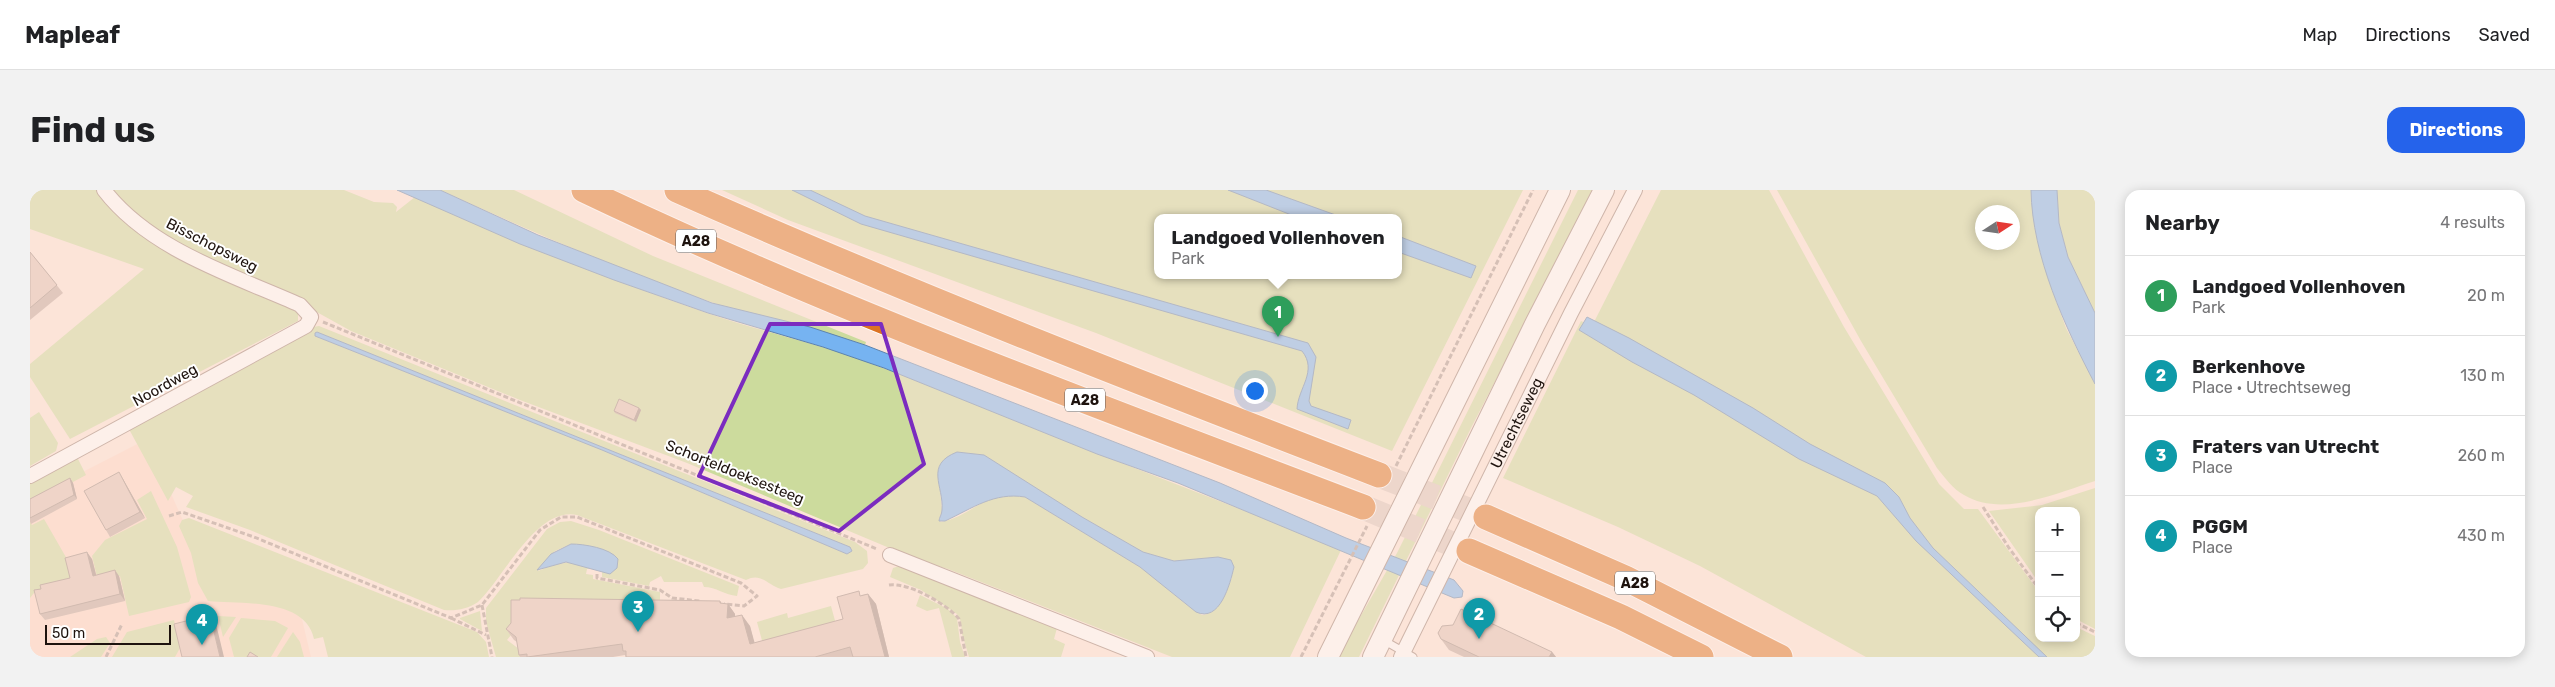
<!DOCTYPE html>
<meta charset="utf-8">
<style>
:root{--surface:#fff;--page:#f2f2f2;--text:#202124;--muted:#757577;--line:#e0e0e0;--accent:#2563eb}
body{margin:0;font-family:Rubik,sans-serif;background:var(--page);color:var(--text)}
.controls{position:absolute;right:15px;bottom:15px;display:grid;overflow:hidden;border-radius:10px;box-shadow:0 2px 12px #0003}
.controls button{width:45px;height:45px;display:grid;place-items:center;padding:0;border:0;border-bottom:1px solid var(--line);background:var(--surface);color:var(--text);font:25px sans-serif}
.compass{position:absolute;left:1945px;top:15px;width:45px;height:45px;border-radius:50%;background:var(--surface);box-shadow:0 2px 12px #0003;rotate:78deg}
.scale{position:absolute;left:15px;bottom:12px;width:126px;box-sizing:border-box;padding-left:5px;border:2px solid #1e130e;border-top:0;font-size:14px;line-height:18px;white-space:nowrap;color:#1e130e;-webkit-text-stroke:4px #fff;paint-order:stroke}
.you{position:absolute;left:1224px;top:200px;width:18px;height:18px;margin:-12px;border:4px solid #fff;border-radius:50%;background:#1a73e8;box-shadow:0 0 0 8px #1a73e833}
.badge{display:grid;place-items:center;width:32px;height:32px;border-radius:50%;background:var(--accent);color:#fff;font-size:16px;font-weight:700}
.pin{position:absolute;translate:-50% -41px;filter:drop-shadow(0 1px 2px #0008)}
.pin::after{content:'';position:absolute;top:26px;width:18px;height:15px;background:inherit;clip-path:polygon(0 0,100% 0,50% 100%)}
.popup{position:absolute;left:1124px;top:24px;width:248px;height:65px;box-sizing:border-box;display:grid;place-content:center;border-radius:10px;background:var(--surface);filter:drop-shadow(0 1px 4px #0005);font-size:16px;white-space:nowrap;color:var(--muted)}
.popup b{font-size:19px;color:var(--text)}
.popup::after{content:'';position:absolute;left:50%;top:100%;margin-left:-10px;border:10px solid transparent;border-top-color:var(--surface)}
.list{margin:0;padding:0;list-style:none}
h2{display:flex;justify-content:space-between;align-items:center;height:65px;margin:0;padding:0 20px;font-size:21px}
h2 small{font-size:16px;font-weight:400;color:var(--muted)}
.list li{display:grid;grid-template-columns:32px 1fr auto;gap:15px;align-items:center;box-sizing:border-box;height:80px;padding:0 20px;border-top:1px solid var(--line)}
.list b{display:block;font-size:19px;white-space:nowrap}
.list p{margin:0;font-size:16px;white-space:nowrap;color:var(--muted)}
.list em{font-size:16px;font-style:normal;color:var(--muted)}
.icon{flex:none;width:28px;height:28px;fill:none;stroke:currentColor;stroke-width:2;stroke-linecap:round;stroke-linejoin:round}
.map{position:relative;flex:none;width:2065px;height:467px;overflow:hidden;border-radius:15px}
header{display:flex;align-items:center;gap:30px;box-sizing:border-box;height:70px;padding:0 25px;background:var(--surface);border-bottom:1px solid var(--line)}
header strong{font-size:24px}
nav{display:flex;gap:28px;margin-inline-start:auto;font-size:18px}
.intro{display:flex;align-items:center;justify-content:space-between;box-sizing:border-box;height:120px;padding:0 30px}
h1{margin:0;font-size:35px}
.button{padding:12px 22px;border-radius:15px;background:var(--accent);color:#fff;font-size:18px;font-weight:700}
main{display:flex;gap:30px;padding:0 30px}
aside{flex:1;background:var(--surface);border-radius:15px;box-shadow:0 2px 12px #0003}
.map>svg:first-child{display:block}
</style>
<header>
<strong>Mapleaf</strong>
<nav><a>Map</a><a>Directions</a><a>Saved</a></nav>
</header>
<div class="intro"><h1>Find us</h1><a class="button">Directions</a></div>
<main>
<div class="map">
<svg width="2065" height="467" viewBox="0 0 2065 467">
<rect width="100%" height="100%" fill="#fce4d8"/>
<path fill="#fed8c6" d="M117,249L177,385L266,404L281,467H0V309Z"/>
<g fill="#ccdb9d" fill-rule="evenodd">
<path d="M0,0H69L90,20L268,122V131L40,249L0,187V174L114,79L0,39Z"/>
<path d="M78,0H314L344,12L363,13L367,17L366,22L385,7C481,49 577,89 677,123C729,141 783,152 834,171C912,199 988,233 1066,263C1148,295 1230,326 1311,360L1260,467H1142L918,379L888,370L657,273L490,210L321,141L256,105L125,42ZM927,262L953,265L1052,327L1113,362L1144,371L1188,367L1202,387C1196,401 1190,424 1172,425C1150,412 1131,392 1110,377L995,307C953,300 945,325 911,332L909,330L912,320L909,289Z"/>
<path d="M410,0H484L623,66L836,152L835,155C784,137 731,130 681,112C588,80 499,40 410,0Z"/>
<path d="M692,0H1493L1362,261L1066,143L758,30ZM1128,28H1368V86H1128Z"/>
<path d="M1548,0H1564L1442,236L1329,467H1307L1367,363Z"/>
<path d="M1631,0H1739L1814,137L1909,294L1934,319H1948L2009,402V448H2046V437L2065,446V467H1836L1670,376L1588,337L1473,288L1551,131L1562,136Z"/>
<path d="M1747,0H2001L2006,44L2025,108L2036,138L2065,194V291C2027,303 1972,328 1934,305C1923,299 1915,288 1907,278L1831,151ZM1952,22H1982V52H1952Z"/>
<path d="M2027,0H2065V123L2038,67L2029,33Z"/>
<path d="M289,136L825,352L837,361L838,373L833,379L751,399C737,395 731,382 716,390L547,325C507,316 474,387 448,412C438,419 426,421 414,420L220,340L156,317L163,306L146,297L138,311L100,241L99,235L283,137ZM287,142L820,357L822,361L817,364L572,260L285,146Z"/>
<path d="M9,222L28,253L26,261L0,276V228Z"/>
<path d="M45,263L56,285L0,315V288Z"/>
<path d="M2065,298V439L2046,429V321H2009V393L1959,321L2012,315Z"/>
<path d="M121,301L147,357L161,407L159,412L99,426L90,386L68,391L62,366L75,350L117,329L107,310Z"/>
<path d="M159,328L447,442L456,452L459,467H298L293,447L284,449C276,408 211,414 178,411L168,393L161,363L149,336L152,330Z"/>
<path d="M14,329L37,369L42,393L4,403L0,408V332L2,335Z"/>
<path d="M541,331L569,340L709,396L707,406C695,405 686,397 674,397L672,392H634L631,386L620,392L619,396L572,387V382L580,383L541,354L525,361L508,381C526,373 543,368 560,379H557L556,384L563,385V389L630,402V420L485,440L477,450L489,459L490,467H466L456,432V418L517,339L530,332Z"/>
<path d="M869,376L1027,438L1024,449L1035,454L1031,467H939L932,444L931,432L927,424L891,400L860,387L863,378Z"/>
<path d="M890,405L918,419L927,428L930,452L935,467H922L909,418L897,421L886,416Z"/>
<path d="M801,416L807,438L734,458L727,432L757,423L758,428Z"/>
<path d="M450,421L452,441L430,429V428Z"/>
<path d="M188,426L206,427L193,447Z"/>
<path d="M211,428L245,431L258,438L241,467H204L199,448Z"/>
<path d="M144,430L150,458L145,467H82L97,442Z"/>
<path d="M263,442L270,452L274,467H247Z"/>
<path d="M76,447L80,453L71,467H40L67,449Z"/>
</g>
<g fill="#76b3f1" stroke="#5c83ad">
<path d="M367,0H410L508,45L682,113L780,137L835,155L1190,293L1316,348L1424,390L1433,401L1432,407L1424,408L1148,293L1067,264L854,178L793,157L678,123L584,90L490,54Z"/>
<path d="M762,0H780L835,26L1278,153L1286,167L1279,211L1281,216L1321,230L1318,239L1267,219C1268,198 1288,181 1272,161L831,34Z"/>
<path d="M1198,0H1236L1314,28H1269Z"/>
<path d="M2001,0H2027L2029,33L2038,67L2065,123V194C2035,137 2002,66 2001,0Z"/>
<path d="M1368,46L1446,76L1441,88L1368,62Z"/>
<path d="M1557,127L1599,148L1723,218L1780,254L1855,293L1869,307L1880,328L1903,358L2017,467H2009L1886,351L1847,306L1769,269L1664,205L1602,172L1549,140Z"/>
<path d="M287,142L820,357L822,361L817,364L572,260L285,146V143Z"/>
<path d="M927,262L954,265L1052,327L1113,362L1144,371L1188,367L1201,370L1204,377C1200,394 1190,433 1166,422L1110,377L995,307C964,302 943,318 915,331H909C909,328 912,324 912,320C914,296 894,275 927,262Z"/>
<path d="M541,354C554,354 580,358 588,369L587,378L580,384L536,372L507,380L521,364Z"/>
</g>
<g fill="none" stroke-linecap="round" stroke-linejoin="round">
<g stroke="#dbc5ba" stroke-width="25" stroke-dasharray="25 12" stroke-linecap="butt">
<path d="M1349,285L1456,327"/>
<path d="M1333,317L1439,361"/>
</g>
<g stroke="#987d70" stroke-width="9">
<path id="service" d="M1353,450L1383,467"/>
</g>
<g stroke="#987d70" stroke-width="16">
<g id="minor">
<path d="M0,286L276,136L281,127L270,115C203,85 120,60 74,0"/>
<path d="M860,365L1117,467"/>
<path id="s1" d="M1371,467L1541,123L1605,0"/>
</g>
</g>
<g stroke="#987d70" stroke-width="22">
<g id="secondary">
<path d="M1298,467L1530,0"/>
<path d="M1343,467L1505,134L1574,0"/>
</g>
</g>
<g stroke="#fff" stroke-width="27">
<g id="motorway">
<path d="M554,0C807,121 1072,217 1333,317"/>
<path d="M647,0C878,103 1113,194 1349,285"/>
<path d="M1456,327L1595,388L1750,467"/>
<path d="M1439,361L1591,427L1671,467"/>
</g>
</g>
<g stroke="#a9968d" stroke-width="3" stroke-dasharray="5 2.5" stroke-linecap="butt">
<path d="M293,132L847,359"/>
<path d="M1366,276L1503,0"/>
<path d="M1953,317L1979,358L2009,399"/>
<path d="M139,326L152,322L224,347L421,428L452,415L510,340L531,327H547L711,393L727,406L714,416L694,414"/>
<path d="M567,384V388L630,400L642,408L670,411"/>
<path d="M859,395C878,392 917,414 929,429L936,467"/>
<path d="M452,415L462,467"/>
<path d="M421,428L456,445"/>
<path d="M2046,433L2065,442"/>
<path d="M76,467L92,434"/>
<path d="M1271,467L1337,336"/>
</g>
<use href="#service" stroke="#fff" stroke-width="7"/>
<use href="#minor" stroke="#fff" stroke-width="14"/>
<use href="#secondary" stroke="#fff" stroke-width="20"/>
<use href="#motorway" stroke="#dc7323" stroke-width="25"/>
</g>
<g fill="#c1a79b">
<path d="M0,62L33,103L0,130Z"/>
<path d="M609,218L611,220L606,232L585,223L584,221Z"/>
<path d="M40,288L43,293L47,309L1,334L0,332V309Z"/>
<path d="M93,289L115,328L80,347L76,340Z"/>
<path d="M62,369L66,385L89,386L95,411L15,430L10,424L11,399L40,388Z"/>
<path d="M838,404L846,414L859,467H596L595,465L583,467H490L489,465L487,452L484,450L476,439L698,414L705,424V427L720,436L724,453L813,429L832,405Z"/>
<path d="M1411,449L1522,462L1526,467H1434L1419,460Z"/>
</g>
<g fill="#9d887e">
<path d="M609,218L611,220L606,232L604,230Z"/>
<path d="M89,282L93,289L115,328L110,322Z"/>
<path d="M40,288L43,293L47,309L44,305Z"/>
<path d="M57,362L62,369L68,392L63,386Z"/>
<path d="M85,380L89,386L95,411L90,404Z"/>
<path d="M838,404L846,414L859,467H855Z"/>
<path d="M690,411L697,422L698,414L705,424V439L697,428L690,413Z"/>
<path d="M180,425L186,434L194,467H190Z"/>
<path d="M712,425L720,436L728,465L720,454Z"/>
<path d="M1522,462L1526,467H1519Z"/>
</g>
<g fill="#e0c2b4" stroke="#9d887e">
<path d="M0,62L27,95L0,118Z"/>
<path d="M589,209L609,218L604,230L584,221Z"/>
<path d="M89,282L110,322L76,340L54,301Z"/>
<path d="M40,288L44,305L0,328V309Z"/>
<path d="M57,362L63,386L85,380L90,404L10,424L4,400L11,399L10,395L40,388L35,368Z"/>
<path d="M829,401L830,406L838,404L855,467H823L820,457L785,467H596V461H593L592,454L497,467V464L489,465L486,447L476,439L481,433V410H490V408L690,411V413L698,414L697,428L712,425L720,454L813,429L807,407Z"/>
<path d="M1431,419L1522,462L1519,467H1449L1411,449L1408,443L1412,436L1423,435Z"/>
<path d="M180,425L190,467H152L144,434Z"/>
<path d="M220,462L228,467H217Z"/>
</g>
<path d="M0 0H2065V467H0ZM740,134H851L894,274L809,341L669,286Z" fill="#fce4d8" fill-opacity=".55" fill-rule="evenodd"/>
<path fill="none" stroke="#7b2cbf" stroke-width="4" stroke-linejoin="round" d="M740,134H851L894,274L809,341L669,286Z"/>
<g text-anchor="middle" dominant-baseline="central" stroke-width="4" stroke-linejoin="round" paint-order="stroke">
<g fill="#fff" stroke="#625a56" stroke-width="1">
<rect x="646" y="39.5" width="40" height="23" rx="4"/>
<rect x="1035" y="198.5" width="40" height="23" rx="4"/>
<rect x="1585" y="381.5" width="40" height="23" rx="4"/>
</g>
<g font-size="14" font-weight="bold" fill="#1e130e">
<text x="666" y="51">A28</text>
<text x="1055" y="210">A28</text>
<text x="1605" y="393">A28</text>
</g>
<g font-size="15" fill="#1e130e" stroke="#fff">
<text transform="translate(182 55) rotate(27)">Bisschopsweg</text>
<text transform="translate(135 195) rotate(-29)">Noordweg</text>
<text stroke="none"><textPath href="#s1" startOffset="261">Utrechtseweg</textPath></text>
<text transform="translate(705 282) rotate(22)">Schorteldoeksesteeg</text>
</g>
</g>
</svg>
<div class="controls">
<button>+</button>
<button>−</button>
<button><svg class="icon" aria-label="locate" viewBox="0 0 24 24"><circle cx="12" cy="12" r="6"/><path d="M12 2v4M12 18v4M2 12h4M18 12h4"/></svg></button>
</div>
<svg class="compass" viewBox="-18 -18 36 36"><path d="M0-13l5 13h-10z" fill="#e53935"/><path d="M0 13l5-13h-10z" fill="#757577"/></svg>
<div class="scale">50 m</div>
<div class="you"></div>
<div class="pin badge" style="left:1248px;top:147px;background:#2e9e5b">1</div>
<div class="popup"><b>Landgoed Vollenhoven</b>Park</div>
<div class="pin badge" style="left:1449px;top:449px;background:#0f9aa8">2</div>
<div class="pin badge" style="left:608px;top:442px;background:#0f9aa8">3</div>
<div class="pin badge" style="left:172px;top:455px;background:#0f9aa8">4</div>
</div>
<aside>
<h2>Nearby<small>4 results</small></h2>
<ul class="list">
<li><span class="badge" style="background:#2e9e5b">1</span><div><b>Landgoed Vollenhoven</b><p>Park</p></div><em>20 m</em></li>
<li><span class="badge" style="background:#0f9aa8">2</span><div><b>Berkenhove</b><p>Place · Utrechtseweg</p></div><em>130 m</em></li>
<li><span class="badge" style="background:#0f9aa8">3</span><div><b>Fraters van Utrecht</b><p>Place</p></div><em>260 m</em></li>
<li><span class="badge" style="background:#0f9aa8">4</span><div><b>PGGM</b><p>Place</p></div><em>430 m</em></li>
</ul>
</aside>
</main>
